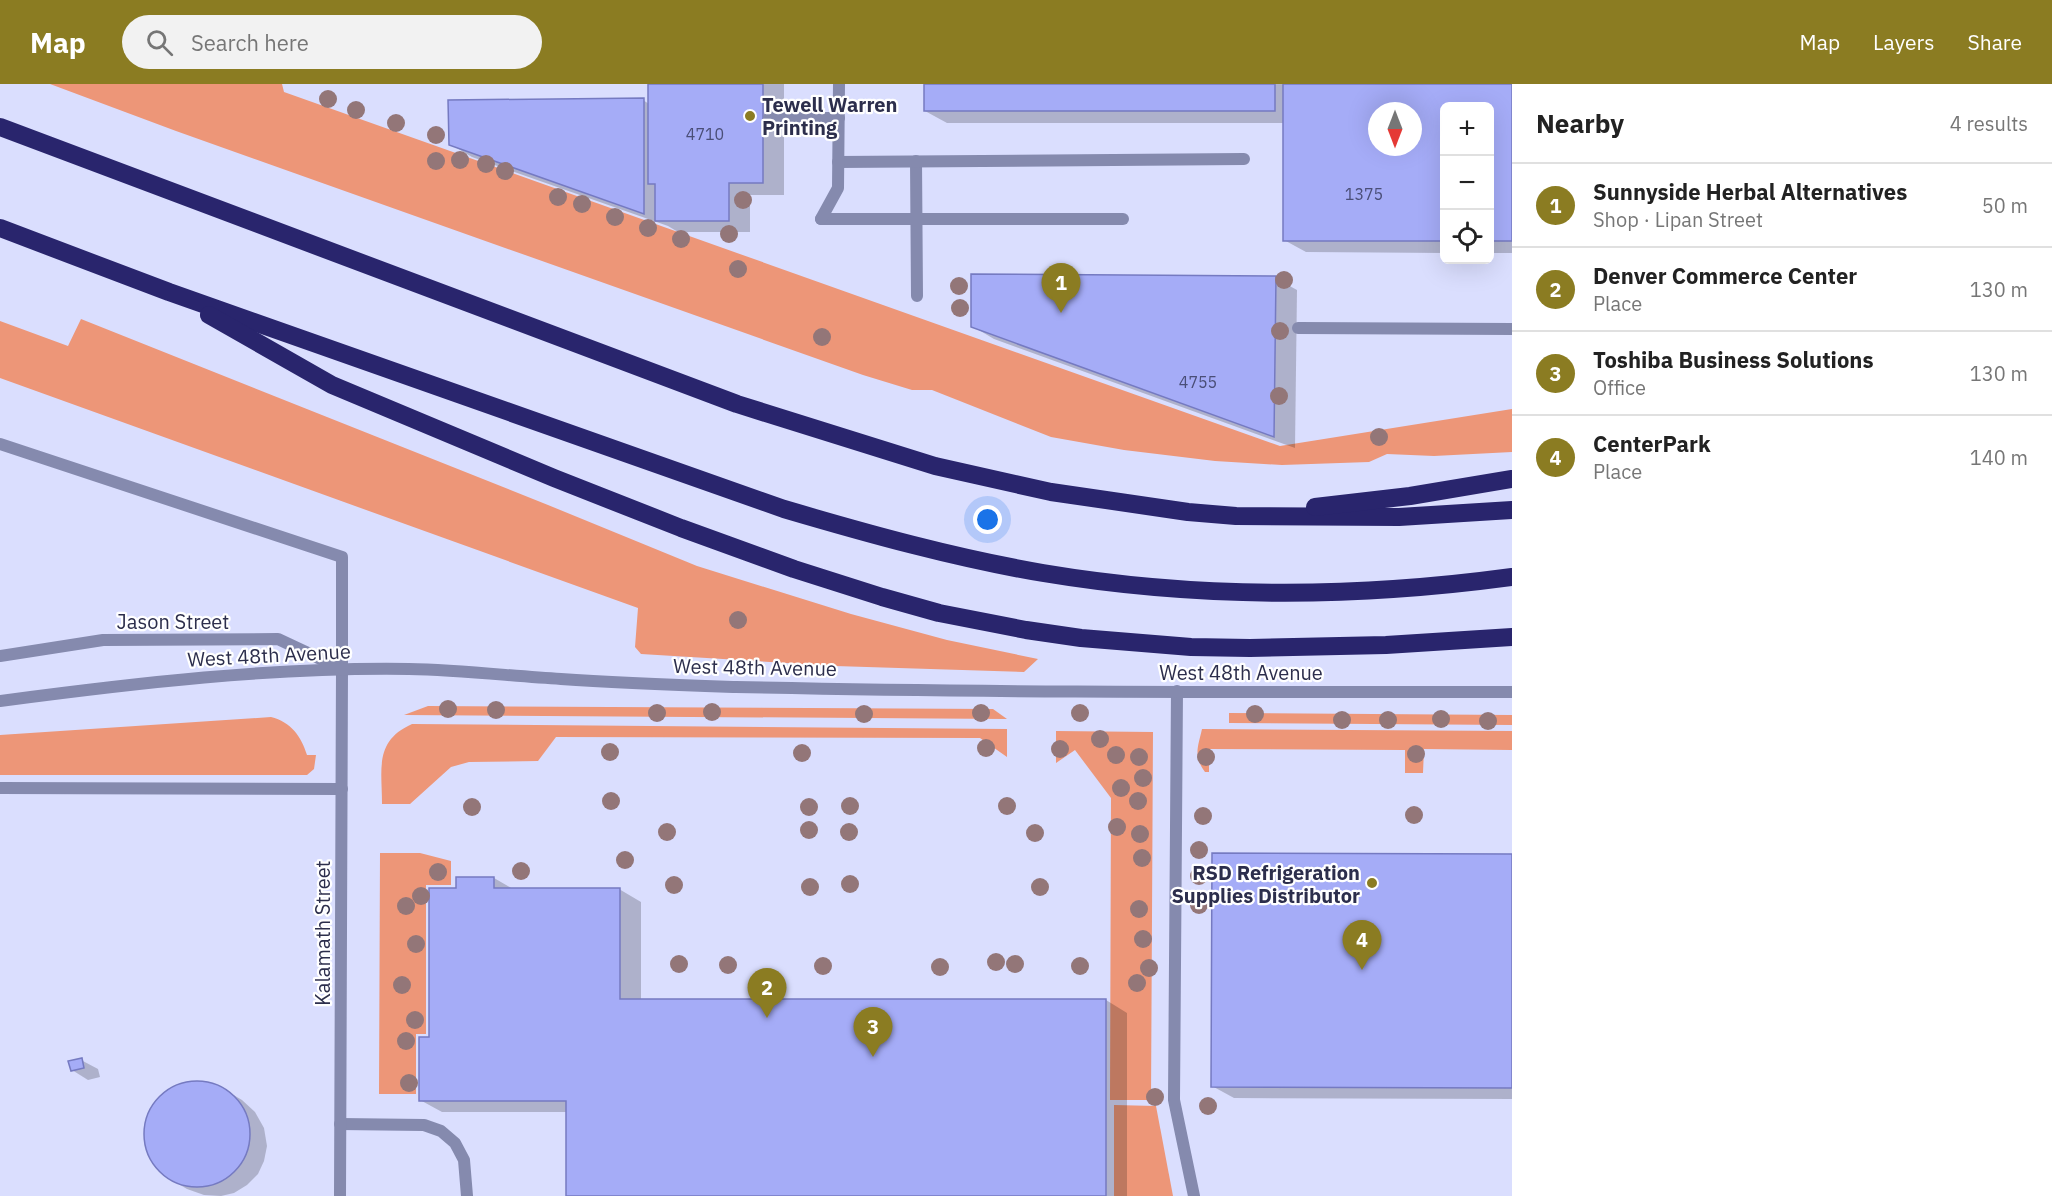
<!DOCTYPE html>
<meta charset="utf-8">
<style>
:root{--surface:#fff;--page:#f2f2f2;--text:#222;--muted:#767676;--line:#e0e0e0;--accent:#8b7c22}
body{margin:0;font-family:"IBM Plex Sans",sans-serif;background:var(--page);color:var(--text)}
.controls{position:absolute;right:18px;top:18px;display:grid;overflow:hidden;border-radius:9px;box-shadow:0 6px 24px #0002}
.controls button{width:54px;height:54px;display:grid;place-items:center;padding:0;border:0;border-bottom:2px solid var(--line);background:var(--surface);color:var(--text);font:30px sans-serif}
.compass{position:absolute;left:1368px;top:18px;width:54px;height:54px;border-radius:50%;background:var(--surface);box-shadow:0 6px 24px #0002;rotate:180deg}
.you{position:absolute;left:988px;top:436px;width:21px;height:21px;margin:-15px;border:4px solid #fff;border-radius:50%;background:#1a73e8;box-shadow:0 0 0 9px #1a73e833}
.badge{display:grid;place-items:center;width:39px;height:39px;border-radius:50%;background:var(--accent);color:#fff;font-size:20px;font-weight:700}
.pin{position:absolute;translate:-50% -50px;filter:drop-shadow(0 2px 3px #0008)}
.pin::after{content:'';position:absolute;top:32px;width:21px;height:18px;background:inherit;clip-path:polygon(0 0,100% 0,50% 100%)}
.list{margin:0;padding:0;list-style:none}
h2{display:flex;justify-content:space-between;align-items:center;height:78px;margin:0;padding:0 24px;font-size:26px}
h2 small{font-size:20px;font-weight:400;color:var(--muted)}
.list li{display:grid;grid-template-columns:39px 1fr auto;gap:18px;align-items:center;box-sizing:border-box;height:84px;padding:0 24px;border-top:2px solid var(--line)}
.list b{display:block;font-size:22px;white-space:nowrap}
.list p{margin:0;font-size:20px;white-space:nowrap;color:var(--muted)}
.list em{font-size:20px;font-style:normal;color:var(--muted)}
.icon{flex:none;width:33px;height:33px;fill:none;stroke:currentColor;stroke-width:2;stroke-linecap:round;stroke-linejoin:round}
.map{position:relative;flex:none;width:1512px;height:1112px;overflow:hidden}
header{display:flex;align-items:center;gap:36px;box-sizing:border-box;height:84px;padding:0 30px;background:var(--accent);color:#fff}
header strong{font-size:28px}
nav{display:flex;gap:33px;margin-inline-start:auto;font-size:21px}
.search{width:420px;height:54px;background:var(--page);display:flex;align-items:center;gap:15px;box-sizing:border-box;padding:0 21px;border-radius:33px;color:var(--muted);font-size:22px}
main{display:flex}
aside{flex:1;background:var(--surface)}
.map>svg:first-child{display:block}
</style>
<header>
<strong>Map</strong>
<div class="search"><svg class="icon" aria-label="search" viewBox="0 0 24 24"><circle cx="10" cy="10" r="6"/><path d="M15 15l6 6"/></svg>Search here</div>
<nav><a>Map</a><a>Layers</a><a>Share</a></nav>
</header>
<main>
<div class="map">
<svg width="1512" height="1112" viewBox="0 0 1512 1112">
<rect width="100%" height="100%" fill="#dadefe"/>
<g fill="#ed9678">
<path d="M50,0H282L284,8L1280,362L1512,325V368L1434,372L1387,370L1369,378L1282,381L1215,377L1124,366L1051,353L932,306H912L863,291L176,47Z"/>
<path d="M81,235L548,421L697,482L851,530L947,556L1038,575L1024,588L835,582L641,570L635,563L638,524L0,294V237L68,262Z"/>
<path d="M428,622L993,625L1007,635L404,631Z"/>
<path d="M1229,629L1512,631V641L1229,639Z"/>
<path d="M271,633C291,638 301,652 307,671H316L314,685L307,691H0V651Z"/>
<path d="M412,640L1007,645V673L980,654L556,653L538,677L469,678L451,683L410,720H382C382,685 374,657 412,640Z"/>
<path d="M1202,645L1512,647V666L1424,665L1423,689H1405V666L1209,665V688H1205C1193,672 1198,663 1202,645Z"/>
<path d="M1056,647L1153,648L1151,1016H1110L1111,714L1075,666L1056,679Z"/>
<path d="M380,769H420L451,777V801H426V950H416V1010H379Z"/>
<path d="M1114,1021L1156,1022L1173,1112H1114Z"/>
</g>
<g fill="#0003" fill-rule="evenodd">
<path d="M650,0H784V111H750V148H678L668,142L472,73L450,60L643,16L649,20Z"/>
<path d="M925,0H1512V169H1490V22H1444V169L1306,168L1284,156L1285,39H947L925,27ZM1377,27H1413V63H1377Z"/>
<path d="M1275,194L1297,206L1295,364L994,255L972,242Z"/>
<path d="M1512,772V1015L1234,1014L1212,1002Z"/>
<path d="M494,794L513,805H619L641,818V916H1106L1127,929V1112H567V1028H442L420,1016L457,805Z"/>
<path d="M81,976L98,985L100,993L88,996L72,986Z"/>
<path d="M189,999H207L225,1006L242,1016L255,1028L264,1044L267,1062L264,1077L258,1090L247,1101L234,1109L221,1112L204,1111L187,1105L170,1095L156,1083L148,1067L145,1049L148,1032L158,1016L172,1005Z"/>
</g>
<g fill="#a5acf7" stroke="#757ac1" stroke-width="1.5" fill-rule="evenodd">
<path d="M648,0H763V99H729V137H655V100H648Z"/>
<rect x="924" y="0" width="351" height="27"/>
<path d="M1283,0H1512V157H1490V22H1444V157H1283ZM1377,27H1413V63H1377Z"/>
<path d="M644,14V130L449,61L448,16Z"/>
<path d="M971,190L1276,192L1274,353L971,243Z"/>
<path d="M1212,769L1512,770V1004L1211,1003Z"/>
<path d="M456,793H494V804H620V915H1106V1112H566V1017H419V953H429V804H456Z"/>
<path d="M82,974L84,984L71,987L68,977Z"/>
<circle cx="197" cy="1050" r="53"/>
</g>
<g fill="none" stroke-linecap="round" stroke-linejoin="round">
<g stroke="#858aae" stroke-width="12">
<path d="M769,34H839"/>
<path d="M916,77L917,212"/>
<path d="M838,78L1244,75"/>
<path d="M821,135H1123"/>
<path d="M1298,244L1512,245"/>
<path d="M0,360L342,473V585L278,555L103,556L0,572"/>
<path d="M1177,607L1174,1016L1194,1112"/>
<path d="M0,704L342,705"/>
<path d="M340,1040L424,1041L441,1047L455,1059L464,1076L467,1112"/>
</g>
<g stroke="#858aae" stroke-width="12">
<path d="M821,135L838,104L839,0"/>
<path d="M340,1112L342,585"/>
</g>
<path stroke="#858aae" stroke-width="12" d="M0,617C136,599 272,583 409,585C460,586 511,592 561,595C619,599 678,601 736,603C995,609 1253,608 1512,608"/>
<g stroke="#29256d" stroke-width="18">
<path d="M0,43L737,320L935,382L1051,408L1188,428L1236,432L1399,433L1512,426"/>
<path d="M0,144L169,208L784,425C869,450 955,474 1043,489C1198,515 1357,514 1512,493"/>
<path d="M209,231L332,301L554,394L681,444L794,485L882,513L939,529L1026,546L1081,554L1191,563L1250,564L1386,561L1512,553"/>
<path d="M1315,423L1410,412L1512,395"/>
</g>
</g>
<g fill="#937678">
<circle cx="328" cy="15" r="9"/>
<circle cx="356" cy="26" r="9"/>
<circle cx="396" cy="39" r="9"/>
<circle cx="436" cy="51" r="9"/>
<circle cx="460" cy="76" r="9"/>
<circle cx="436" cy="77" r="9"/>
<circle cx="486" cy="80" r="9"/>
<circle cx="505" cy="87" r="9"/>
<circle cx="558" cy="113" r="9"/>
<circle cx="743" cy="116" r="9"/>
<circle cx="582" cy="120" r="9"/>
<circle cx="615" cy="133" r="9"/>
<circle cx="648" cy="144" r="9"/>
<circle cx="729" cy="150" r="9"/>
<circle cx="681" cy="155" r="9"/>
<circle cx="738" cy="185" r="9"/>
<circle cx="1284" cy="196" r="9"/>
<circle cx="959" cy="202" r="9"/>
<circle cx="960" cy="224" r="9"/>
<circle cx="1280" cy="247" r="9"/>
<circle cx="822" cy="253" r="9"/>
<circle cx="1279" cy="312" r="9"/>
<circle cx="1379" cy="353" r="9"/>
<circle cx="738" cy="536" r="9"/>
<circle cx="448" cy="625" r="9"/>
<circle cx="496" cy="626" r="9"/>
<circle cx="712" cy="628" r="9"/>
<circle cx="657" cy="629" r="9"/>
<circle cx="981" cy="629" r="9"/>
<circle cx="1080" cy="629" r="9"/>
<circle cx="864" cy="630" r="9"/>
<circle cx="1255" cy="630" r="9"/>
<circle cx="1441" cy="635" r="9"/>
<circle cx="1342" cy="636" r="9"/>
<circle cx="1388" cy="636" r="9"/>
<circle cx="1488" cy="637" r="9"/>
<circle cx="1100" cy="655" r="9"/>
<circle cx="986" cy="664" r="9"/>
<circle cx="1060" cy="665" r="9"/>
<circle cx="610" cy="668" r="9"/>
<circle cx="802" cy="669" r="9"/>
<circle cx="1416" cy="670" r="9"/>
<circle cx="1116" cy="671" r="9"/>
<circle cx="1139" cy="673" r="9"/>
<circle cx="1206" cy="673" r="9"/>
<circle cx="1143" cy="694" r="9"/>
<circle cx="1121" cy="704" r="9"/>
<circle cx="611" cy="717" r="9"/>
<circle cx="1138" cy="717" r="9"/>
<circle cx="850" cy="722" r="9"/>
<circle cx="1007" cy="722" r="9"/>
<circle cx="472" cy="723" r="9"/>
<circle cx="809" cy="723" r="9"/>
<circle cx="1414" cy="731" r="9"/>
<circle cx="1203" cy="732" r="9"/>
<circle cx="1117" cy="743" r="9"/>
<circle cx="809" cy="746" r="9"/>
<circle cx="667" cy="748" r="9"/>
<circle cx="849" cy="748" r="9"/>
<circle cx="1035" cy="749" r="9"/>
<circle cx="1140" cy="750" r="9"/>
<circle cx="1199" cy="766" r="9"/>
<circle cx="1142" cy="774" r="9"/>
<circle cx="625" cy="776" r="9"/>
<circle cx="521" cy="787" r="9"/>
<circle cx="438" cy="788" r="9"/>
<circle cx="1199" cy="792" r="9"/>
<circle cx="850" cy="800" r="9"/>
<circle cx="674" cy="801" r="9"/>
<circle cx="810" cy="803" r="9"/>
<circle cx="1040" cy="803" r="9"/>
<circle cx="421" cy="812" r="9"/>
<circle cx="1199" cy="821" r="9"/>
<circle cx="406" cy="822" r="9"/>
<circle cx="1139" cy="825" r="9"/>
<circle cx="1143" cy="855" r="9"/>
<circle cx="416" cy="860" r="9"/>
<circle cx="996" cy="878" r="9"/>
<circle cx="679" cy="880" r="9"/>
<circle cx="1015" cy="880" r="9"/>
<circle cx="728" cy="881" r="9"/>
<circle cx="823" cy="882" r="9"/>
<circle cx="1080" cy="882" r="9"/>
<circle cx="940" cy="883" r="9"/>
<circle cx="1149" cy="884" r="9"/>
<circle cx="1137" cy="899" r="9"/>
<circle cx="402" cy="901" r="9"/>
<circle cx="415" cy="936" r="9"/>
<circle cx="406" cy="957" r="9"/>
<circle cx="409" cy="999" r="9"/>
<circle cx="1155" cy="1013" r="9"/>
<circle cx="1208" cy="1022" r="9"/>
</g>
<g fill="#8b7c22" stroke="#fff" stroke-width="2">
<circle cx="750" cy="32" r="6"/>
<circle cx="1372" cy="799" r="6"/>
</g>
<g text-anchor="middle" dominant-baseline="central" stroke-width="4.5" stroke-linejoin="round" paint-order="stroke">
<g font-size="16" fill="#4a4e77">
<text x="705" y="50">4710</text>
<text x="1364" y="110">1375</text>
<text x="1198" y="298">4755</text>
</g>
<g font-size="20" font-weight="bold" fill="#2c2e4c" stroke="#fff" text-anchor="start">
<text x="762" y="20">Tewell Warren<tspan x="762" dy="23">Printing</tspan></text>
<text x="1360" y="788" text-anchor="end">RSD Refrigeration<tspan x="1360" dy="23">Supplies Distributor</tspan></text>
</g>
<g font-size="20" fill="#2c2e4c" stroke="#fff">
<text x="173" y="537">Jason Street</text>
<text transform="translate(269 571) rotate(-3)">West 48th Avenue</text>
<text transform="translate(755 583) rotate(1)">West 48th Avenue</text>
<text x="1241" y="588">West 48th Avenue</text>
<text transform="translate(322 849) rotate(-90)">Kalamath Street</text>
</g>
</g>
</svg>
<div class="controls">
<button>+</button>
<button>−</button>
<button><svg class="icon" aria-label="locate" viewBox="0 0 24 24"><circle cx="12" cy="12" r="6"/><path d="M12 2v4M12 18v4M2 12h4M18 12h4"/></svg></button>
</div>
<svg class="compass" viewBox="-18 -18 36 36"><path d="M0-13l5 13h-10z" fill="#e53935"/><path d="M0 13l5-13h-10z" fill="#767676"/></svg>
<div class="you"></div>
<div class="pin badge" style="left:1061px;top:229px">1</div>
<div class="pin badge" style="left:767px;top:934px">2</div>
<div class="pin badge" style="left:873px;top:973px">3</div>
<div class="pin badge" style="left:1362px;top:886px">4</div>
</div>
<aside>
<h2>Nearby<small>4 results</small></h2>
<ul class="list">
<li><span class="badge">1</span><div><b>Sunnyside Herbal Alternatives</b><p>Shop · Lipan Street</p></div><em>50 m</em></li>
<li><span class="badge">2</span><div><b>Denver Commerce Center</b><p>Place</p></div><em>130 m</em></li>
<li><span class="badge">3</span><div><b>Toshiba Business Solutions</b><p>Office</p></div><em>130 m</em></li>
<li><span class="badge">4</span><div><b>CenterPark</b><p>Place</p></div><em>140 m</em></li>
</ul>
</aside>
</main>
